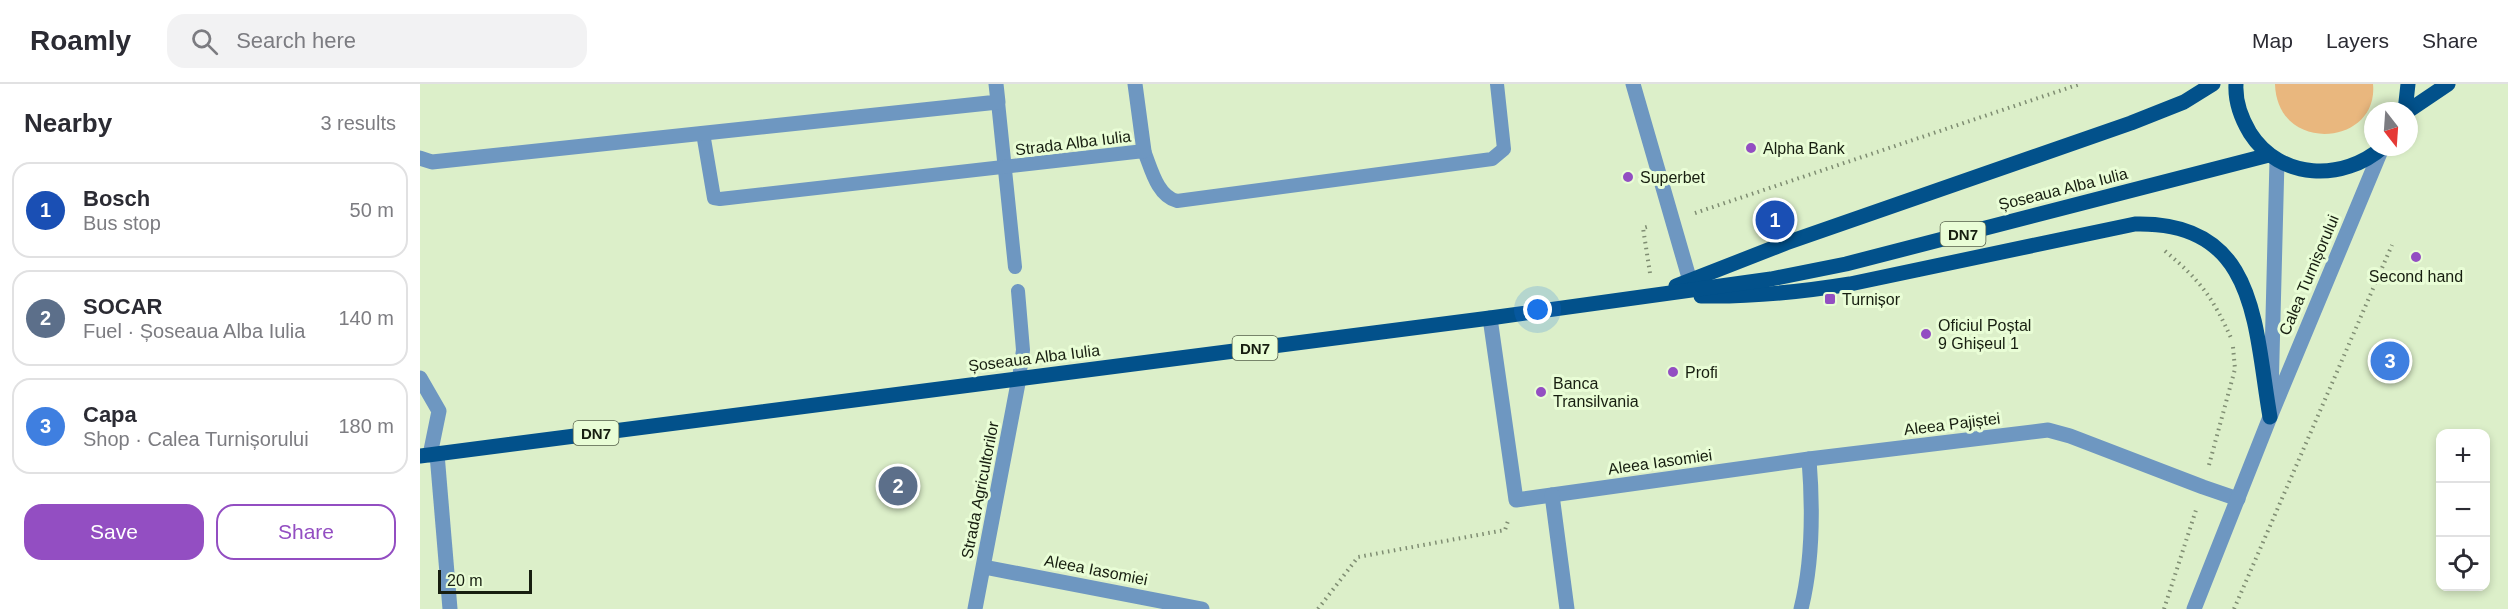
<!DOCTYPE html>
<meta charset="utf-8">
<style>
:root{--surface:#fff;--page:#f2f2f3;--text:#2b2b33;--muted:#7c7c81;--line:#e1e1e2;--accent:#934ec2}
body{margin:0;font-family:Arial,sans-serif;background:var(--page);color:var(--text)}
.controls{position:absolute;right:18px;bottom:18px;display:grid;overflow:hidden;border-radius:12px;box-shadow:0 3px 9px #0003}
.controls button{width:54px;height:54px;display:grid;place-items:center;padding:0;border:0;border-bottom:2px solid var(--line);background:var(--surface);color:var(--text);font:30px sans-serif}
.compass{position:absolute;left:1944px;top:18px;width:54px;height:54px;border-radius:50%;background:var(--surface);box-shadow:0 3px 9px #0003;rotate:163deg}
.scale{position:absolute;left:18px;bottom:15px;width:94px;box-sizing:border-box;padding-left:6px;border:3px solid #171e10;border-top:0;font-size:16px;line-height:21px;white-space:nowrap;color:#171e10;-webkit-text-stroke:4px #e9fdd6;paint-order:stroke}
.you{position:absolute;left:1118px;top:226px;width:21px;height:21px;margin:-15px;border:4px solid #fff;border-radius:50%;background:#1a73e8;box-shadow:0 0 0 9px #1a73e833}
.badge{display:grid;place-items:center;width:39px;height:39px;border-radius:50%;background:var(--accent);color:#fff;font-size:20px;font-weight:700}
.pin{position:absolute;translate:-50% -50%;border:3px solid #fff;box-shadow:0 2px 6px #0006}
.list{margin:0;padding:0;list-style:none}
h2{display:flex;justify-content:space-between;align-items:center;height:78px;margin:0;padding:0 24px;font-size:26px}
h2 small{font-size:20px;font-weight:400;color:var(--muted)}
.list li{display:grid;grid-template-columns:39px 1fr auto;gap:18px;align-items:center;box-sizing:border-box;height:96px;margin:0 12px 12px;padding:0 12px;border:2px solid var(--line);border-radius:18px}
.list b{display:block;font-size:22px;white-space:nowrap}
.list p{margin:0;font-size:20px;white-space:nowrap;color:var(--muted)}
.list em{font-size:20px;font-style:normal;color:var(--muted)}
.actions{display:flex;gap:12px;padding:18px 24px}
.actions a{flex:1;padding:14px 0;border:2px solid var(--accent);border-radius:18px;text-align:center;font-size:21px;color:var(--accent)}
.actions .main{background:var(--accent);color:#fff}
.icon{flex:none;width:33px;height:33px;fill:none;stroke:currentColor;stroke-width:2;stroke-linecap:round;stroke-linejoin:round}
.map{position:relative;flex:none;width:2088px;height:525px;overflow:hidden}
header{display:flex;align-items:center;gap:36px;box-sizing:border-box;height:84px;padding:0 30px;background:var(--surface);border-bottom:2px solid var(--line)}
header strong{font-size:28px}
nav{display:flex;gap:33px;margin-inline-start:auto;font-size:21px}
.search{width:420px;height:54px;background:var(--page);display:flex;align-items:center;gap:15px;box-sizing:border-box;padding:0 21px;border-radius:18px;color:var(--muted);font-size:22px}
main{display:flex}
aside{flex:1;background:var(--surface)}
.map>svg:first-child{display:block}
</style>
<header>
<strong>Roamly</strong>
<div class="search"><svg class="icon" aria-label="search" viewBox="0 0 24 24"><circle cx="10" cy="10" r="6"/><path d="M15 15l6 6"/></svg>Search here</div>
<nav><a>Map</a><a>Layers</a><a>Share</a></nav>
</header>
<main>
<aside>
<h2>Nearby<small>3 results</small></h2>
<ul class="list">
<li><span class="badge" style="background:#1a4fb4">1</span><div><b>Bosch</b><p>Bus stop</p></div><em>50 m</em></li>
<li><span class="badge" style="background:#5c6f8a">2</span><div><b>SOCAR</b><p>Fuel · Șoseaua Alba Iulia</p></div><em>140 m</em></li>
<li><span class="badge" style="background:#3f7fe0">3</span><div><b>Capa</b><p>Shop · Calea Turnișorului</p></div><em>180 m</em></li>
</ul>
<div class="actions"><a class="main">Save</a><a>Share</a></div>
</aside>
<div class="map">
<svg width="2088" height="525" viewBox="0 0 2088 525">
<rect width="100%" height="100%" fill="#dcefc9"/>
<path fill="#e9b77e" d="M1855,0H1953C1959,62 1857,71 1855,0Z"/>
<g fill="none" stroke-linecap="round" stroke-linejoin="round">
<g stroke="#7f8d72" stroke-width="4" stroke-dasharray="1.5 4.5" stroke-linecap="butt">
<path d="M1275,129L1660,0"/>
<path d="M1745,167C1781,197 1793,214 1812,256"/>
<path d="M1230,189L1223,144L1230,142"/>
<path d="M1789,381L1815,285L1813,263"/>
<path d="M898,525L938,473L1085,446L1088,437"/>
<path d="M1744,525L1776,426"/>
<path d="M1814,525L1972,161"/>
</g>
<g stroke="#6e97c1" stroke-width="14">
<path d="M578,18L595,183"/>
<path d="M283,49L294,114L300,115L724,67C731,84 737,112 757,117L1072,75L1084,65L1077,0"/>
<path d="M598,207L603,266L599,294"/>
</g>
<g stroke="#6e97c1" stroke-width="15">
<path d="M715,0L724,67"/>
<path d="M1213,0L1270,197"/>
<path d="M0,74L12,78L578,18L576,0"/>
<path d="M1070,234L1096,416L1389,375L1628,346L1650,352L1783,403L1818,415"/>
<path d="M0,294L19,327L10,371"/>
<path d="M17,370L30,525"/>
<path d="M1132,411L1147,525"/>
<path d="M564,483L782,525"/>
<path d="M555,525L599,294"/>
<path d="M1381,525C1393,477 1393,425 1389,375"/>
</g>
<g stroke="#6e97c1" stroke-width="15">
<path d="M1851,312L1857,76"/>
<path d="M1774,525L1850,333L1962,64"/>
</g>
<g stroke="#02518b" stroke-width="15">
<path d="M1816,0C1815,17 1821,34 1830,49C1860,96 1923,98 1963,63"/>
<path d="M1985,27L1988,0"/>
<path d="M1988,27L2028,0"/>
<path d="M1256,202L1366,159L1711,39L1764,18L1793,0"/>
<path d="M1281,212C1332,213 1381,208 1430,200L1715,140C1838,137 1834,241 1850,333"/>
<path d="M0,372L1070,234L1351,195L1426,180L1849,71"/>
</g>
</g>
<g fill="#934ec2" stroke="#e9fdd6" stroke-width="2">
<circle cx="1331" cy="64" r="6"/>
<circle cx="1208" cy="93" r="6"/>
<circle cx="1996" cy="173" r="6"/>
<rect x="1404" y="209" width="12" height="12" rx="3"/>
<circle cx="1506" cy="250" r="6"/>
<circle cx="1253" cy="288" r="6"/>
<circle cx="1121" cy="308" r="6"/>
</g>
<g text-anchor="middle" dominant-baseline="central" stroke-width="6" stroke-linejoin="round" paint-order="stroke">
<g fill="#e9fdd6" stroke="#56614b" stroke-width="1.5">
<rect x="1520.5" y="138" width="45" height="24" rx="4.5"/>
<rect x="812.5" y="252" width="45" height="24" rx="4.5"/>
<rect x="153.5" y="337" width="45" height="24" rx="4.5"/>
</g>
<g font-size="15" font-weight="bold" fill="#171e10">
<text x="1543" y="150">DN7</text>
<text x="835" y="264">DN7</text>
<text x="176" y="349">DN7</text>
</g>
<g font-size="16" fill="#171e10" stroke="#e9fdd6">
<text transform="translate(653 59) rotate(-7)">Strada Alba Iulia</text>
<text transform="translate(1643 105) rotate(-14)">Șoseaua Alba Iulia</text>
<text transform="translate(1889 191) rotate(-67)">Calea Turnișorului</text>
<text transform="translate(614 274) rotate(-7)">Șoseaua Alba Iulia</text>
<text transform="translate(1532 340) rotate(-7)">Aleea Pajiștei</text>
<text transform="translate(1240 378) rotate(-8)">Aleea Iasomiei</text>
<text transform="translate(560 406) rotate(-79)">Strada Agricultorilor</text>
<text transform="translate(676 486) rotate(11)">Aleea Iasomiei</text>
</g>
<g font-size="16" fill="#171e10" stroke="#e9fdd6" text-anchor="start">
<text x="1343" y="64">Alpha Bank</text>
<text x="1220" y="93">Superbet</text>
<text x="1996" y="192" text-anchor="middle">Second hand</text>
<text x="1422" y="215">Turnișor</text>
<text x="1518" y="241">Oficiul Poștal<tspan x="1518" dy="18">9 Ghișeul 1</tspan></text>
<text x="1265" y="288">Profi</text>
<text x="1133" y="299">Banca<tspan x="1133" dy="18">Transilvania</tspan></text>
</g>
</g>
</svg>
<div class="controls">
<button>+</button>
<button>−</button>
<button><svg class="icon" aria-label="locate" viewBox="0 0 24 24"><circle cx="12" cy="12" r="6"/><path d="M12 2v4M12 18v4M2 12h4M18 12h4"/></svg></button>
</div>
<svg class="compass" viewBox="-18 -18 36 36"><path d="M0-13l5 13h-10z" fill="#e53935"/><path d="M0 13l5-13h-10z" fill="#7c7c81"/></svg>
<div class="scale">20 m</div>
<div class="you"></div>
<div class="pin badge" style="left:1355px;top:136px;background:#1a4fb4">1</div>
<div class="pin badge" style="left:478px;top:402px;background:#5c6f8a">2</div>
<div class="pin badge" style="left:1970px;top:277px;background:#3f7fe0">3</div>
</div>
</main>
